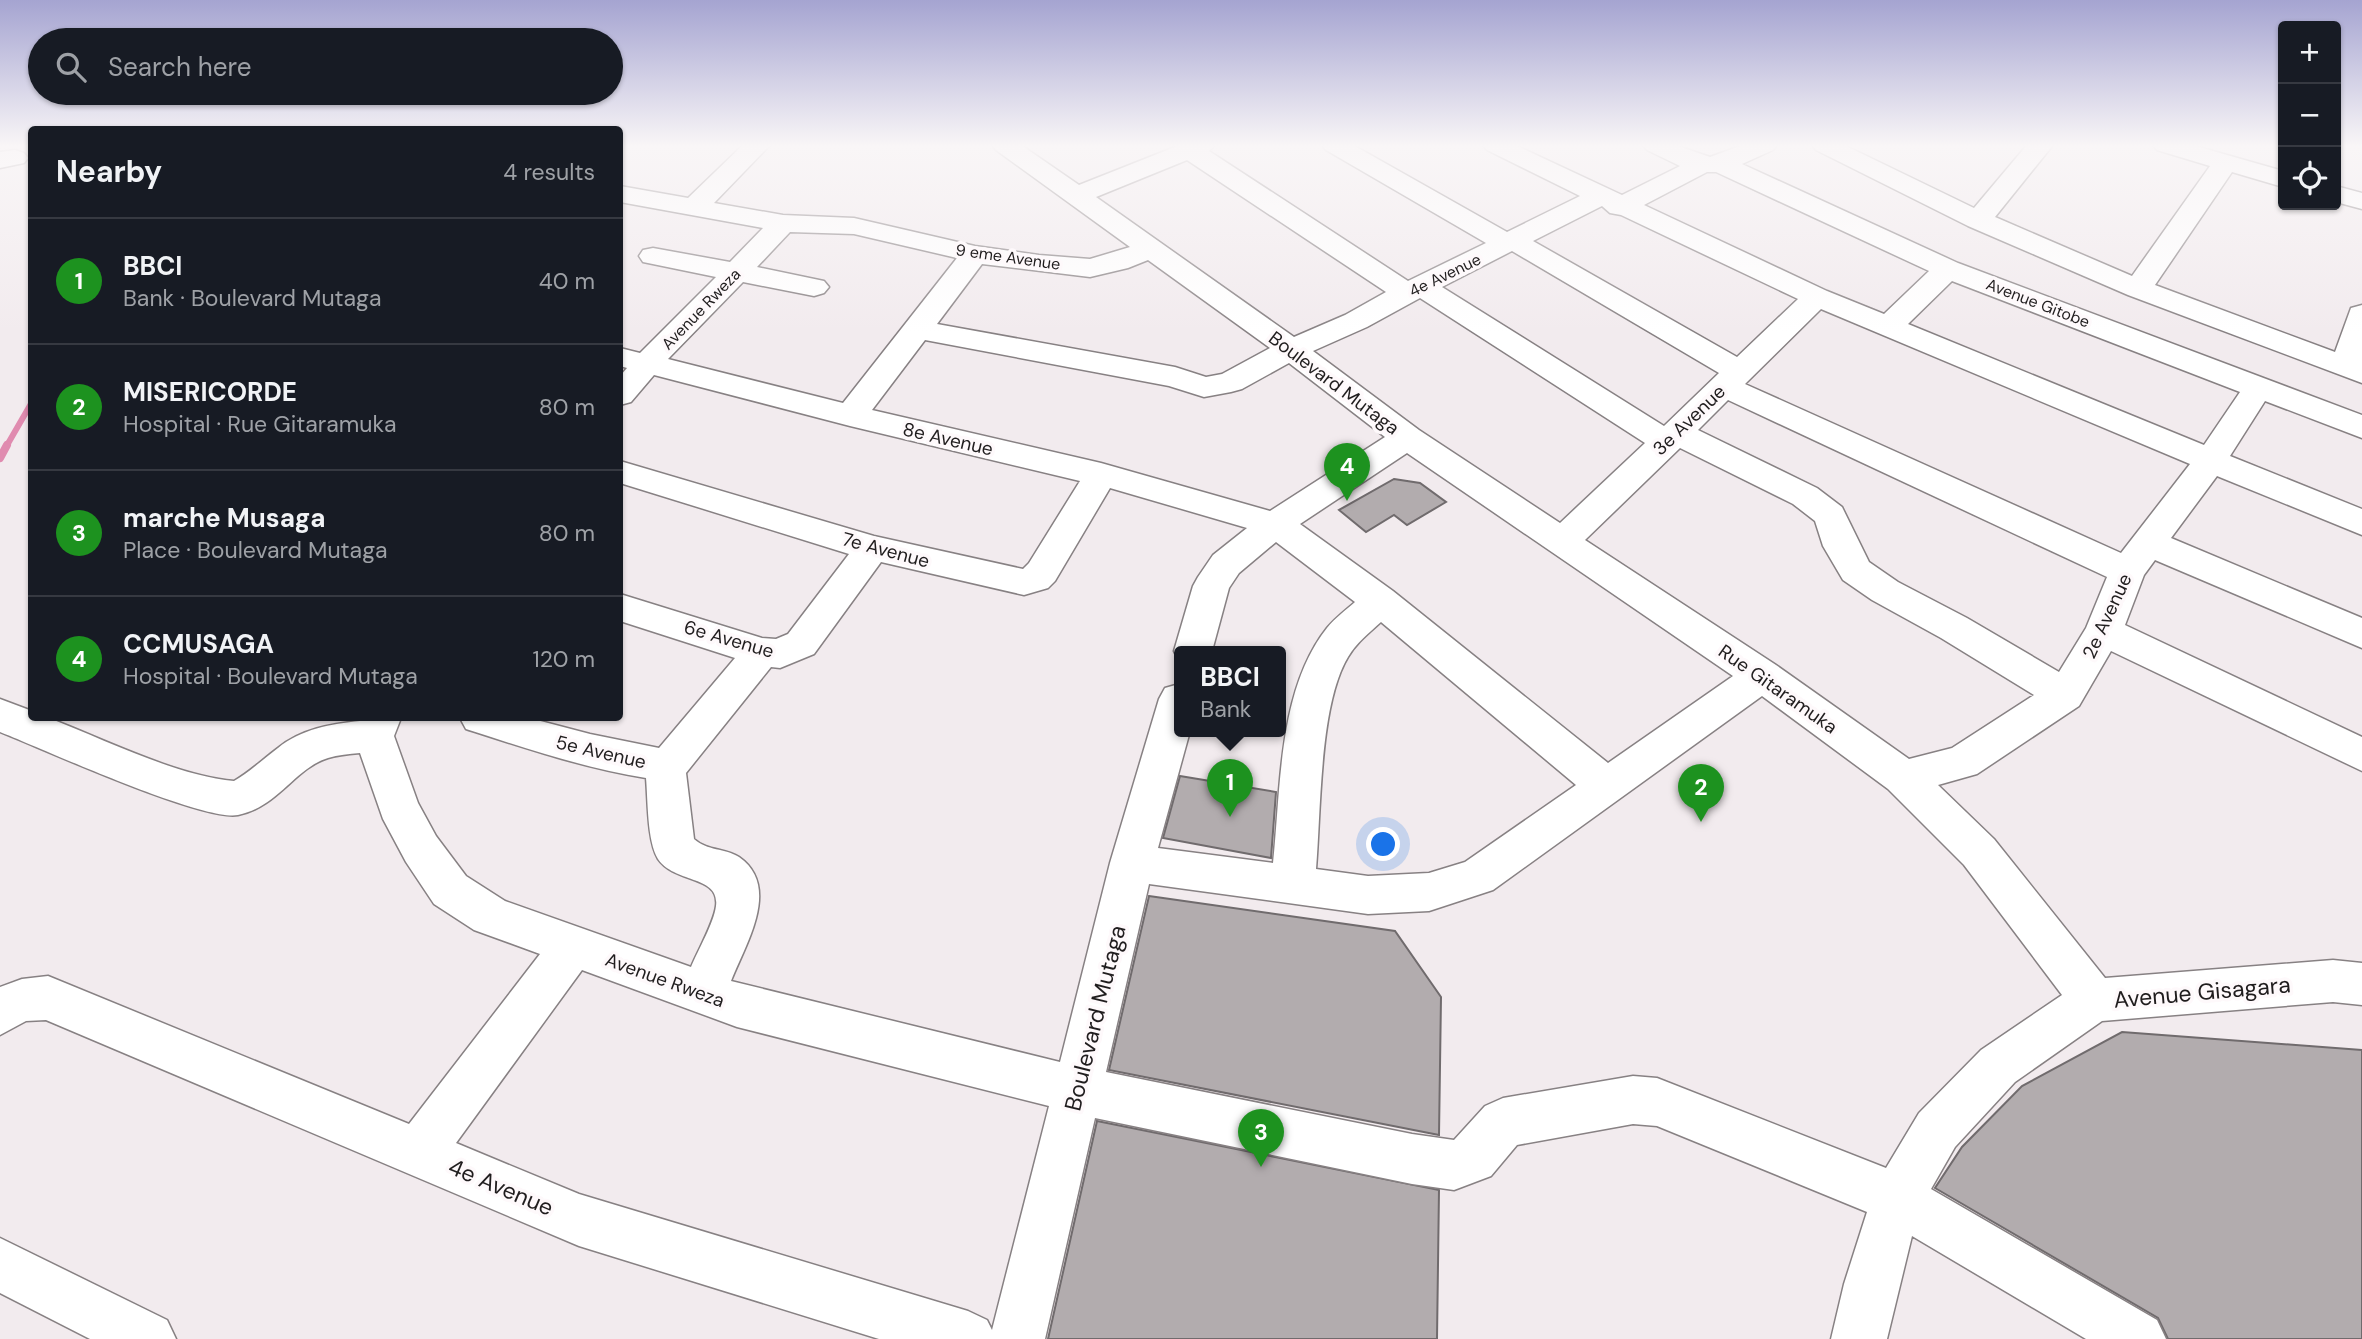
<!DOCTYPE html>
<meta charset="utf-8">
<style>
:root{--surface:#171b24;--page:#242831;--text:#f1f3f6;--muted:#9ea1a6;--line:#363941;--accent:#1d921f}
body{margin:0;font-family:"DM Sans",sans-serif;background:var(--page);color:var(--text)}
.controls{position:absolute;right:21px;top:21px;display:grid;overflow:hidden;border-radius:7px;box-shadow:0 2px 5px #0004}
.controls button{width:63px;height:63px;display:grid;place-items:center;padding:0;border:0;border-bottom:2px solid var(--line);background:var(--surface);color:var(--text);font:35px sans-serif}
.you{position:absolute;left:1384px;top:845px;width:24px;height:24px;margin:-18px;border:5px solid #fff;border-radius:50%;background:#1a73e8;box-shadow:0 0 0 10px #1a73e833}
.badge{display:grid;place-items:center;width:46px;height:46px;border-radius:50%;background:var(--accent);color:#fff;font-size:23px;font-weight:700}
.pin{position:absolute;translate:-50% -58px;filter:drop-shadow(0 2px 4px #0008)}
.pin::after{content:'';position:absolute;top:37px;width:24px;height:21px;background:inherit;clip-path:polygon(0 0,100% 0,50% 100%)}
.popup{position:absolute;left:1174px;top:646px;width:112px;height:91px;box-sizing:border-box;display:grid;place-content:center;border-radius:7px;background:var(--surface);filter:drop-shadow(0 2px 5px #0005);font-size:23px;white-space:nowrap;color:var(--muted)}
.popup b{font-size:26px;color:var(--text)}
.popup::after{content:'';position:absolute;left:50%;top:100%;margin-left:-14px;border:14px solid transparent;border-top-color:var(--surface)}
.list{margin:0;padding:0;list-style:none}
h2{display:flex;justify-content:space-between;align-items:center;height:91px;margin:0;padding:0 28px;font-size:30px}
h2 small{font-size:23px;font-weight:400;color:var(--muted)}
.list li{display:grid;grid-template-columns:46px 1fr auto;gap:21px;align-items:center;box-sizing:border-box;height:126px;padding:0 28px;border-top:2px solid var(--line)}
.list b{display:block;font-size:26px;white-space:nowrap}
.list p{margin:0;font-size:23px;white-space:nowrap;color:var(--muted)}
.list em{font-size:23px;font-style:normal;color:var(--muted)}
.icon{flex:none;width:38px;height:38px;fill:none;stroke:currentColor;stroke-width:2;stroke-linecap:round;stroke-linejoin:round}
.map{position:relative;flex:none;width:2362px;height:1339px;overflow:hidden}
.search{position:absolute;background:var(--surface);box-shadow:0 2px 5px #0004;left:28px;top:28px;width:595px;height:77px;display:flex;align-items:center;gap:18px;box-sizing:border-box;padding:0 24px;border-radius:38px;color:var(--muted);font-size:26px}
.panel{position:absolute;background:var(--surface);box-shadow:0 2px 5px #0004;left:28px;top:126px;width:595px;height:595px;border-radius:7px}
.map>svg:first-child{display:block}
</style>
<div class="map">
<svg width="2362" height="1339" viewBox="0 0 2362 1339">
<rect width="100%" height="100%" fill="#f2ebee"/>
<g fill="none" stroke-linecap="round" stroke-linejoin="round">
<path stroke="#e08baf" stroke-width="6" d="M6,447L32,402"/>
<path stroke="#e08baf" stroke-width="8" d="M0,458L7,445"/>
</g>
<g fill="#b2acae" stroke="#706b6d" stroke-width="2">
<path d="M1394,479L1420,483L1446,502L1407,525L1394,515L1366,532L1339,510Z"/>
<path d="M1180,776L1276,792L1271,858L1163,838Z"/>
<path d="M1149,896L1395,931L1441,997L1439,1135L1109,1070Z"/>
<path d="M2122,1032L2362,1050V1339H2168L2158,1318L1935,1188L1962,1147L2022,1086Z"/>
<path d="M1097,1121L1439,1190L1437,1339H1048Z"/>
</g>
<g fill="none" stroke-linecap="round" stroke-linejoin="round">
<g stroke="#878183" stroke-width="3">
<g id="minor">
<path d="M743,145H770L714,203L783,215L854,218L975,246L1039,255L1090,259L1130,247L996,150L992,145H1021L1079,185L1180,145H1215L1209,151L1408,281L1486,243L1326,150L1322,145H1353L1507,232L1580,196L1487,150L1483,145H1515L1622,195L1680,166L1647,150L1643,145H1675L1710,157L1743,145H1777L1773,150L1742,164L1958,263L2362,415V438L2265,401L2230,456L2362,509V535L2217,476L2171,538L2362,618V648L2155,560L2144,575L2125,625L2362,737V771L2111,651L2079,706L1977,774L1938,785L1994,839L2105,978L2333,960L2362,963V1005L2333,1002L2102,1021L2015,1082L1955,1147L1931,1189L2157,1320L2166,1339H2086L1912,1236L1887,1339H1831L1844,1284L1867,1212L1657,1126L1633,1124L1517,1145L1491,1176L1454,1190L1412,1184L1095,1118L1045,1339H879L579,1246L46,1020L26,1021L0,1035V987L22,979L48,976L409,1124L540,954L474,930L434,904L406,862L383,819L360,753C349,754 338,755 328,758C295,768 278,807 238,815C203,822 41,748 0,732V699L32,711V718H49C103,739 177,776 234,781C250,772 263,759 278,748C301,729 331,724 360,721L361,718H401L394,736L418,803L436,836L466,876L505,901L691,967C698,950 714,923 716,906C720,875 675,884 658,859C647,841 648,800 646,778C584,768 525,748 466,729L460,718H529L590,734L659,748L735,658L620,621V594L762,638L776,639L788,634L849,554L620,483V461L874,536L1023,569L1029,563L1080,481L850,426L654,375L631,402L620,405V376L627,368L620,366V348L640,353L716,277L643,262L639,256L643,250L653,248L730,262L763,228L620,202V186L688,198ZM1187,160L1386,292L1345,315L1294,337L1096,197ZM1707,172H1716L1929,271L1884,314L1827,291L1644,205ZM1602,206L1610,213L1621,215L1798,299L1737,357L1533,241ZM790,232L854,234L957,258L843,403L668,359L743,282L814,296L824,293L829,287L824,281L757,267ZM1512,251L1719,373L1664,426L1442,287ZM1148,260L1270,348L1222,374L1206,377L1175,367L937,324L982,264L1090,277L1128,268ZM1952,281L2240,392L2204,445L1908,324ZM1420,298L1645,443L1560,523L1419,430L1313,351L1367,327ZM1821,309L2190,464L2121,553L1745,384ZM925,340L1169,386L1204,397L1231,392L1242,389L1289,363L1385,437L1270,511L1101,463L872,410ZM1728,400L2107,577L2086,628L2059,672L1967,618L1898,582L1869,562L1842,507L1817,488L1698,430ZM1680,448L1793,504L1815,521L1823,546L1843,580L1872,600L1941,638L2034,695L1952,748L1909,759L1776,665L1585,540ZM1407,453L1733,676L1608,763L1393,591L1300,524ZM1110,488L1247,528L1213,555L1198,577L1193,586L1174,651L1179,661V651H1212L1229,588L1239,573L1276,542L1355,602C1346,610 1335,618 1327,628C1278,690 1281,788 1273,863L1158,848L1190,731H1179V684L1165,688L1159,699L1110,863L1060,1062L731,981C745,945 782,887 739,857C725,848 707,851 694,839L686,773L771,667L780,668L814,654L881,562L1024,595L1048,588L1055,581ZM1381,622L1576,785L1465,862L1429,873L1368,876L1316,869C1321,812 1319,705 1348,657C1356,643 1369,633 1381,622ZM1762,696L1888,789L1964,865L2062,995L1981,1050L1919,1113L1886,1168L1657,1078L1633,1076L1503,1098L1485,1106L1454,1140L1412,1134L1106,1072L1149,884L1368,914L1429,911L1493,890ZM582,970L737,1027L1049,1106L992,1330L987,1320L968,1311L579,1194L456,1143Z"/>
<path d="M1812,145H1844L1974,208L2027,145H2053L1995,217L2132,276L2210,166L2157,150L2153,145H2192L2283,171V187L2232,172L2155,285L2335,352L2351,308L2362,305V383L2128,295L1968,226L1816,150Z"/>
<path d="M15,150L24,153L28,158L24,163L0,168V152Z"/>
<path d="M2336,186L2362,193V209L2336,202Z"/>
<path d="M0,1238L167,1320L176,1339H90L0,1293Z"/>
</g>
</g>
<use href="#minor" fill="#fff" fill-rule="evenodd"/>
</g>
<linearGradient id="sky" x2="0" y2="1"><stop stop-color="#a5a4d1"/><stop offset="0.44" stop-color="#f9f6f7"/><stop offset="1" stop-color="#f9f6f7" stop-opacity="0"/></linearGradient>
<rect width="2362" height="332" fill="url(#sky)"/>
<g text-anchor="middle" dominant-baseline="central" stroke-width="7" stroke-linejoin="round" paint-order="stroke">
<g font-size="16" fill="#201d1e" stroke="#fef9fb">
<text transform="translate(1008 257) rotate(8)">9 eme Avenue</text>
<text transform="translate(1445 275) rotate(-26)">4e Avenue</text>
<text transform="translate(2038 303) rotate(21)">Avenue Gitobe</text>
<text transform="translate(701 309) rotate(-46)">Avenue Rweza</text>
</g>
<g font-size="19" fill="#201d1e" stroke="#fef9fb">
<text transform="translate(1334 383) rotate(37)">Boulevard Mutaga</text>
<text transform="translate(1689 420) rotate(-44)">3e Avenue</text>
<text transform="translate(948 439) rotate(13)">8e Avenue</text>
<text transform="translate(886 550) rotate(15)">7e Avenue</text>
<text transform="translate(2107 616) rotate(-65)">2e Avenue</text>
<text transform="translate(729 639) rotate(16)">6e Avenue</text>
<text transform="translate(1778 689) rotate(35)">Rue Gitaramuka</text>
<text transform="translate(601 752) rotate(13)">5e Avenue</text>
<text transform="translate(665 980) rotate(20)">Avenue Rweza</text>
</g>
<g font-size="23" fill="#201d1e" stroke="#fef9fb">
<text transform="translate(2202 992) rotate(-5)">Avenue Gisagara</text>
<text transform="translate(1095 1018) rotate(-76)">Boulevard Mutaga</text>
<text transform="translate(501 1187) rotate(23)">4e Avenue</text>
</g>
</g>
</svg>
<div class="controls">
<button>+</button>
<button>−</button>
<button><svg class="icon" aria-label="locate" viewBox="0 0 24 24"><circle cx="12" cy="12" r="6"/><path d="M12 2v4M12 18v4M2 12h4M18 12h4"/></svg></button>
</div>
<div class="you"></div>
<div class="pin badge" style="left:1230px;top:817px">1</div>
<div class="popup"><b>BBCI</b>Bank</div>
<div class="pin badge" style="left:1701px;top:822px">2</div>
<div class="pin badge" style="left:1261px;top:1167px">3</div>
<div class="pin badge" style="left:1347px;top:501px">4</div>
<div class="search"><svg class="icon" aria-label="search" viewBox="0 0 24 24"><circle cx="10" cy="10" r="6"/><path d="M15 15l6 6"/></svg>Search here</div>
<section class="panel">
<h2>Nearby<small>4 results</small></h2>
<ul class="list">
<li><span class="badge">1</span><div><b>BBCI</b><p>Bank · Boulevard Mutaga</p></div><em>40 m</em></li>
<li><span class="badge">2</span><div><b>MISERICORDE</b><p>Hospital · Rue Gitaramuka</p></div><em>80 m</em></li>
<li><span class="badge">3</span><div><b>marche Musaga</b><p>Place · Boulevard Mutaga</p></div><em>80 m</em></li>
<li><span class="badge">4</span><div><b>CCMUSAGA</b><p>Hospital · Boulevard Mutaga</p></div><em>120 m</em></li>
</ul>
</section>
</div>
